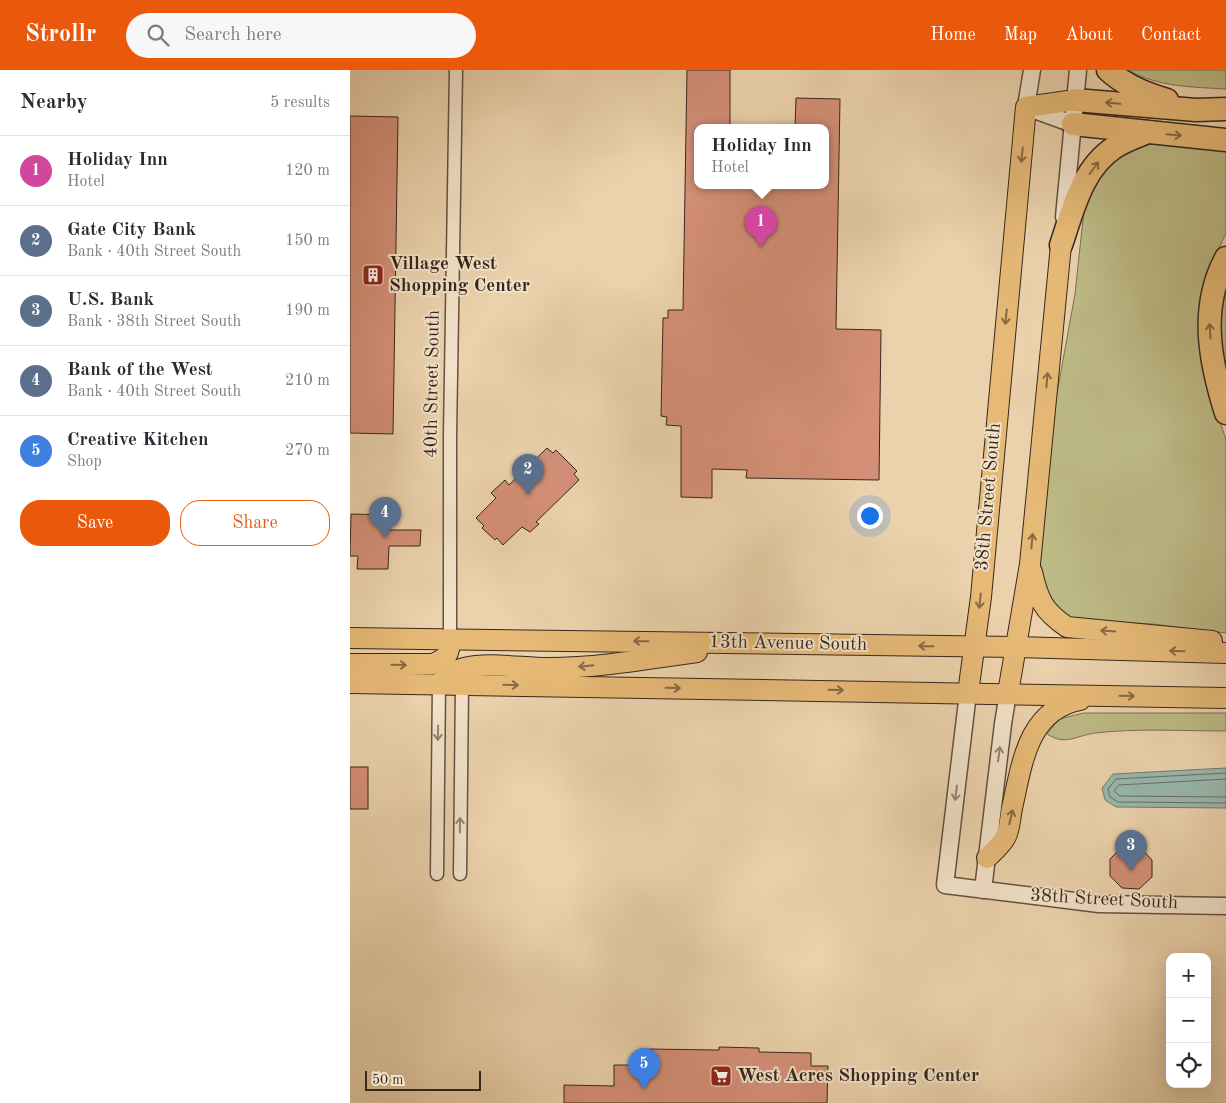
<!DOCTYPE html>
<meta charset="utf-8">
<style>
:root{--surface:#fff;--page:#f7f7f7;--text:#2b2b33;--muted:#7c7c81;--line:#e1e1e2;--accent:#ea580c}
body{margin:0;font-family:"Old Standard TT",serif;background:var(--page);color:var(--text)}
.controls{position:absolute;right:15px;bottom:15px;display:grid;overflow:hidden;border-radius:10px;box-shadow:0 5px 20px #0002}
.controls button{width:45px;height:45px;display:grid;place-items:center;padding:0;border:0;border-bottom:1px solid var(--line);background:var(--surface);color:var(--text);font:25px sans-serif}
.scale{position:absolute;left:15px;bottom:12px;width:116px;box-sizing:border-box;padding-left:5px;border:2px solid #37271d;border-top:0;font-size:14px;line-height:18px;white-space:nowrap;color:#37271d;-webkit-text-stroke:4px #f2e2c9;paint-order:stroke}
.you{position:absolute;left:519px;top:445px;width:18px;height:18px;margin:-12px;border:4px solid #fff;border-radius:50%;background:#1a73e8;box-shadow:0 0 0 8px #1a73e833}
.badge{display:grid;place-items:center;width:32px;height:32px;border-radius:50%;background:var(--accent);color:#fff;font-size:16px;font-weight:700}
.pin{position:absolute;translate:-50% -41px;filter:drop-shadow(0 1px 2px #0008)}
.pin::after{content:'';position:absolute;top:26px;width:18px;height:15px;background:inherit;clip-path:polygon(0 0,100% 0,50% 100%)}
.popup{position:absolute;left:344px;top:54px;width:135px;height:65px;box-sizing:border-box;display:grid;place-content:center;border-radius:10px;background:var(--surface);filter:drop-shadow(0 1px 4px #0005);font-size:16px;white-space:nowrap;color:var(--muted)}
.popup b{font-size:19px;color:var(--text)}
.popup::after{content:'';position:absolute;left:50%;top:100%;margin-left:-10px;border:10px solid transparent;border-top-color:var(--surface)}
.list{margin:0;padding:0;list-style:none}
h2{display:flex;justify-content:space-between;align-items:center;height:65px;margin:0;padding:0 20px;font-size:21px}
h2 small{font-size:16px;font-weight:400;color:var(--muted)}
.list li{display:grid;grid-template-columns:32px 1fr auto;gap:15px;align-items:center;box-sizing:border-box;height:70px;padding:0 20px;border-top:1px solid var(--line)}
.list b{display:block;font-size:19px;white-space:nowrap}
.list p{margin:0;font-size:16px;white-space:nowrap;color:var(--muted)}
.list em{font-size:16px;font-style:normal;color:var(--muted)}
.actions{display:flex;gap:10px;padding:15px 20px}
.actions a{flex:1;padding:11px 0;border:1px solid var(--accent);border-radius:20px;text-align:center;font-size:18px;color:var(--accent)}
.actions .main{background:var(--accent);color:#fff}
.icon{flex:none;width:28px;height:28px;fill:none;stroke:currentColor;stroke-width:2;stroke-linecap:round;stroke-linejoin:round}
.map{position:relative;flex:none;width:876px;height:1033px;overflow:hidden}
header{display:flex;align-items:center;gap:30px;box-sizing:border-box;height:70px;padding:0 25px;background:var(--accent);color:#fff}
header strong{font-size:24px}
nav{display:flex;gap:28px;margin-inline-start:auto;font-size:18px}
.search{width:350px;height:45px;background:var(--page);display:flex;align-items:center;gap:12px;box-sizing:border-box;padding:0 18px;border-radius:28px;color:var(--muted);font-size:19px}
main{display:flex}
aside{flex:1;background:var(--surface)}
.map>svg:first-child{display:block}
</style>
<header>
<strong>Strollr</strong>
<div class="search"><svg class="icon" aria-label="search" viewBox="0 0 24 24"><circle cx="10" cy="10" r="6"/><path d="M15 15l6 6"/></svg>Search here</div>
<nav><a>Home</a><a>Map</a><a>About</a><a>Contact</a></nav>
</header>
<main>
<aside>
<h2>Nearby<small>5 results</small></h2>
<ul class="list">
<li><span class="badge" style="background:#d1479c">1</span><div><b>Holiday Inn</b><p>Hotel</p></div><em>120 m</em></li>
<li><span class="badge" style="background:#5c6f8a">2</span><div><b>Gate City Bank</b><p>Bank · 40th Street South</p></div><em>150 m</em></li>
<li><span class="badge" style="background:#5c6f8a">3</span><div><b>U.S. Bank</b><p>Bank · 38th Street South</p></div><em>190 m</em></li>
<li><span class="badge" style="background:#5c6f8a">4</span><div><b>Bank of the West</b><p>Bank · 40th Street South</p></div><em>210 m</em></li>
<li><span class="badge" style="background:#3f7fe0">5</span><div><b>Creative Kitchen</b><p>Shop</p></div><em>270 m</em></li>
</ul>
<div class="actions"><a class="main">Save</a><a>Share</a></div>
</aside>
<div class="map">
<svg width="876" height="1033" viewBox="0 0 876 1033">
<rect width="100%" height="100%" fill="#ebd2ac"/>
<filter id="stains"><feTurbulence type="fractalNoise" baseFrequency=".004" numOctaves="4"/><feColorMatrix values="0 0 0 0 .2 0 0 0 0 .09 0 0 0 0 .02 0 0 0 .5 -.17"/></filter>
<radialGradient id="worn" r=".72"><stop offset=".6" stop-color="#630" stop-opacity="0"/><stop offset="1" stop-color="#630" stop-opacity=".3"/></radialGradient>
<g fill="#bdba85" stroke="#7a7051">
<path d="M778,0H876V19C842,17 808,17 778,0Z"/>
<path d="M812,71L876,76V163L857,204L850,265L851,291L876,370V563L802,554L727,550L711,542L699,529L691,509L690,490L704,340L725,224L734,140L747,108L760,90L780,77Z"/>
<path d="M876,219V296C868,270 870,245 876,219Z"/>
<path d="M734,643H876V661C832,661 788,658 745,663C725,666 715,676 697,664L709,649Z"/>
</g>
<path fill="#98b7ac" stroke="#717d73" d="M876,698V738L766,737L755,730L752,718L763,704Z"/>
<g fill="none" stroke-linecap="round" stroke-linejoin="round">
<g stroke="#686f64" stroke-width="1">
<path d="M876,703L766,709L758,719L760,727L768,732L876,733"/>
<path d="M876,709L769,715L764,721L770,726L876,727"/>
</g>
</g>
<g fill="#d48f78" stroke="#37271d">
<path d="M337,0H380V58H347V116H475V58H445L446,28L490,29L486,259L531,260L529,410L396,408L397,400L362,399V428L331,427V356L316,355L317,347L311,346L313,248H318V240H333Z"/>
<path d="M0,46L48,47L43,364L0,363Z"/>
<path d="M197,378L203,383L206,380L227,401L224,404L229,410L186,452L189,454L180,462L172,457L153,475L147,468L145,470L132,458L134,456L126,448L146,428L141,423L155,410L159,415Z"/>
<path d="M1,444L39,445V460H71L70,476H39L38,499H7L8,486H0Z"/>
<rect x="0" y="697" width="18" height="42"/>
<path d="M772,777H790L802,790V807L789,819L772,818L760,806V789Z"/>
<path d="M369,977L409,978V982L461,983V996H478L477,1033H214V1015L264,1016V995H299V979L369,980Z"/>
</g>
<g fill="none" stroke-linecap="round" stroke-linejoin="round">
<g stroke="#645241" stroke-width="15">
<g id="minor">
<path d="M100,569V366L106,0"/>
<path d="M87,804L89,614"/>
<path d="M110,804L112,615"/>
</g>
</g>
<g stroke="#645241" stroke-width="19">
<g id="tertiary">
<path d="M682,0L676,37L723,54"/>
<path d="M714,147L728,0"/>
<path d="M618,623L595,815L749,834L876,836"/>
<path d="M633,820L653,654L658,623"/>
</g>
</g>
<g stroke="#37271d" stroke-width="22">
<g id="primary">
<path d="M682,502C688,529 693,541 717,557L862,571"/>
<path d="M0,568L666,577L876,583"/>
<path d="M0,594H83C98,587 99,586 100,569"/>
<path d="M0,613L876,628"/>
<path d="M89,614C96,606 104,600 114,598C138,592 173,598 198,598C248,598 298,589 347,582"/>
<path d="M618,623L631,527L676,37L725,30"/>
<path d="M658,623L680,494L711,175"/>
<path d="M637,788C643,782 651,775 655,768C660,761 660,747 662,738C672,695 677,640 730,630"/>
</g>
</g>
<g stroke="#37271d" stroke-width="25">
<g id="motorway">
<path d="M758,0C774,15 796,24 817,30"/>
<path d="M725,30L846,40L876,39"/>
<path d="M723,54L876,70"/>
<path d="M711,175C723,140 732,98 765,77C774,71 786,67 797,62"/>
<path d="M876,188C849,238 860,292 876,343"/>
</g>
</g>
<use href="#minor" stroke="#f2e2c9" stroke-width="12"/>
<use href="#tertiary" stroke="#f2e2c9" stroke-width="16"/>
<use href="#primary" stroke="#e6b976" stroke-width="20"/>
<use href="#motorway" stroke="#e6b976" stroke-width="22"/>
</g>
<defs><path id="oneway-shaft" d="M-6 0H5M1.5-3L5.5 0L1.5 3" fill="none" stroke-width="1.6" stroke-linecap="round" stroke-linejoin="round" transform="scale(1.25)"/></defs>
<g stroke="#866945">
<use href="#oneway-shaft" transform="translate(763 33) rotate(-175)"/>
<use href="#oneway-shaft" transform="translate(824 65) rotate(5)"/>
<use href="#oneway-shaft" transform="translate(672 85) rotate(96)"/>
<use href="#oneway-shaft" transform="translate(744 98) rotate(-53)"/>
<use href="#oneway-shaft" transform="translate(656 247) rotate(96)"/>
<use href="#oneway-shaft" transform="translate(860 261) rotate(-94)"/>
<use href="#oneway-shaft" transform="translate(697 310) rotate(-85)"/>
<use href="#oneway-shaft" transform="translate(682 471) rotate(-85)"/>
<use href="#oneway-shaft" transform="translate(630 531) rotate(96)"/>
<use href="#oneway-shaft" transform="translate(758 561) rotate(-176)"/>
<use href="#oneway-shaft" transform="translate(291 571) rotate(-179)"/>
<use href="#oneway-shaft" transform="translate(576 576) rotate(-179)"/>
<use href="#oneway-shaft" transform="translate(827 581) rotate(-178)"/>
<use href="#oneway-shaft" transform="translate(49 595) rotate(1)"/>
<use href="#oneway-shaft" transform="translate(236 596) rotate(174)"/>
<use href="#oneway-shaft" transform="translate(161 615) rotate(1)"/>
<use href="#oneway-shaft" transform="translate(323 618) rotate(1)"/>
<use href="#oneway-shaft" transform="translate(486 620) rotate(1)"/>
<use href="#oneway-shaft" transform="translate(777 626) rotate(1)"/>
<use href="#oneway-shaft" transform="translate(661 747) rotate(-77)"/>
</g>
<g stroke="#948473">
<use href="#oneway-shaft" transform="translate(88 663) rotate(91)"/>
<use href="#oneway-shaft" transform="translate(649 684) rotate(-83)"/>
<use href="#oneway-shaft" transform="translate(606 723) rotate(97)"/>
<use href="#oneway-shaft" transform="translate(110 755) rotate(-89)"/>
</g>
<defs>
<g id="building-square" transform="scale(1.125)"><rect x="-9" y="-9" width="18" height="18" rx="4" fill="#8f2418" stroke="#f2e2c9"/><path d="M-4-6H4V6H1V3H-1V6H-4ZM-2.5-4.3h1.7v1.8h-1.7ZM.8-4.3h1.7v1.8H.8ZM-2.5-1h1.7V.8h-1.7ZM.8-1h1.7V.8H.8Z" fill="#fff"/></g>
<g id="supermarket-square" transform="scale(1.125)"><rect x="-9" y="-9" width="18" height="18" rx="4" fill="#8f2418" stroke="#f2e2c9"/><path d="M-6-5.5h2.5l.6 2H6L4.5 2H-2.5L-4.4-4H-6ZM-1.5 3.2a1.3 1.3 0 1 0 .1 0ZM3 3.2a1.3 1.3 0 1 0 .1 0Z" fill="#fff"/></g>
</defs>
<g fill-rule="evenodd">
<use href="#building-square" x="23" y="205"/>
<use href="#supermarket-square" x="371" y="1006"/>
</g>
<g text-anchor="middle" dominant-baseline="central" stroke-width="4" stroke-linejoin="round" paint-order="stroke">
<g font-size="19" font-weight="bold" fill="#37271d" stroke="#f2e2c9" text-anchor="start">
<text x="39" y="194">Village West<tspan x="39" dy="22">Shopping Center</tspan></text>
<text x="387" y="1006">West Acres Shopping Center</text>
</g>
<g font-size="19" fill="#37271d" stroke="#f2e2c9">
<text transform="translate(83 314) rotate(-89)">40th Street South</text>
<text transform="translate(639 427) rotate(-85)">38th Street South</text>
<text transform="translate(438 574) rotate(1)">13th Avenue South</text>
<text transform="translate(754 830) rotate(3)">38th Street South</text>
</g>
</g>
<rect width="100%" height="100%" filter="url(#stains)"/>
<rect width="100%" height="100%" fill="url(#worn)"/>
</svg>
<div class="controls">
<button>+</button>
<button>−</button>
<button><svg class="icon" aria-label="locate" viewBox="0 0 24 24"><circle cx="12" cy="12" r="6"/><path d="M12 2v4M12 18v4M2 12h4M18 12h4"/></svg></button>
</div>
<div class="scale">50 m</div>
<div class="you"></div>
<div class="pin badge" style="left:411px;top:177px;background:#d1479c">1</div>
<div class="popup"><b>Holiday Inn</b>Hotel</div>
<div class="pin badge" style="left:178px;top:425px;background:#5c6f8a">2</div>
<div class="pin badge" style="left:781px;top:801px;background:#5c6f8a">3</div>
<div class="pin badge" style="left:35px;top:468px;background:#5c6f8a">4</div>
<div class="pin badge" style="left:294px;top:1019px;background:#3f7fe0">5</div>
</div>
</main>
